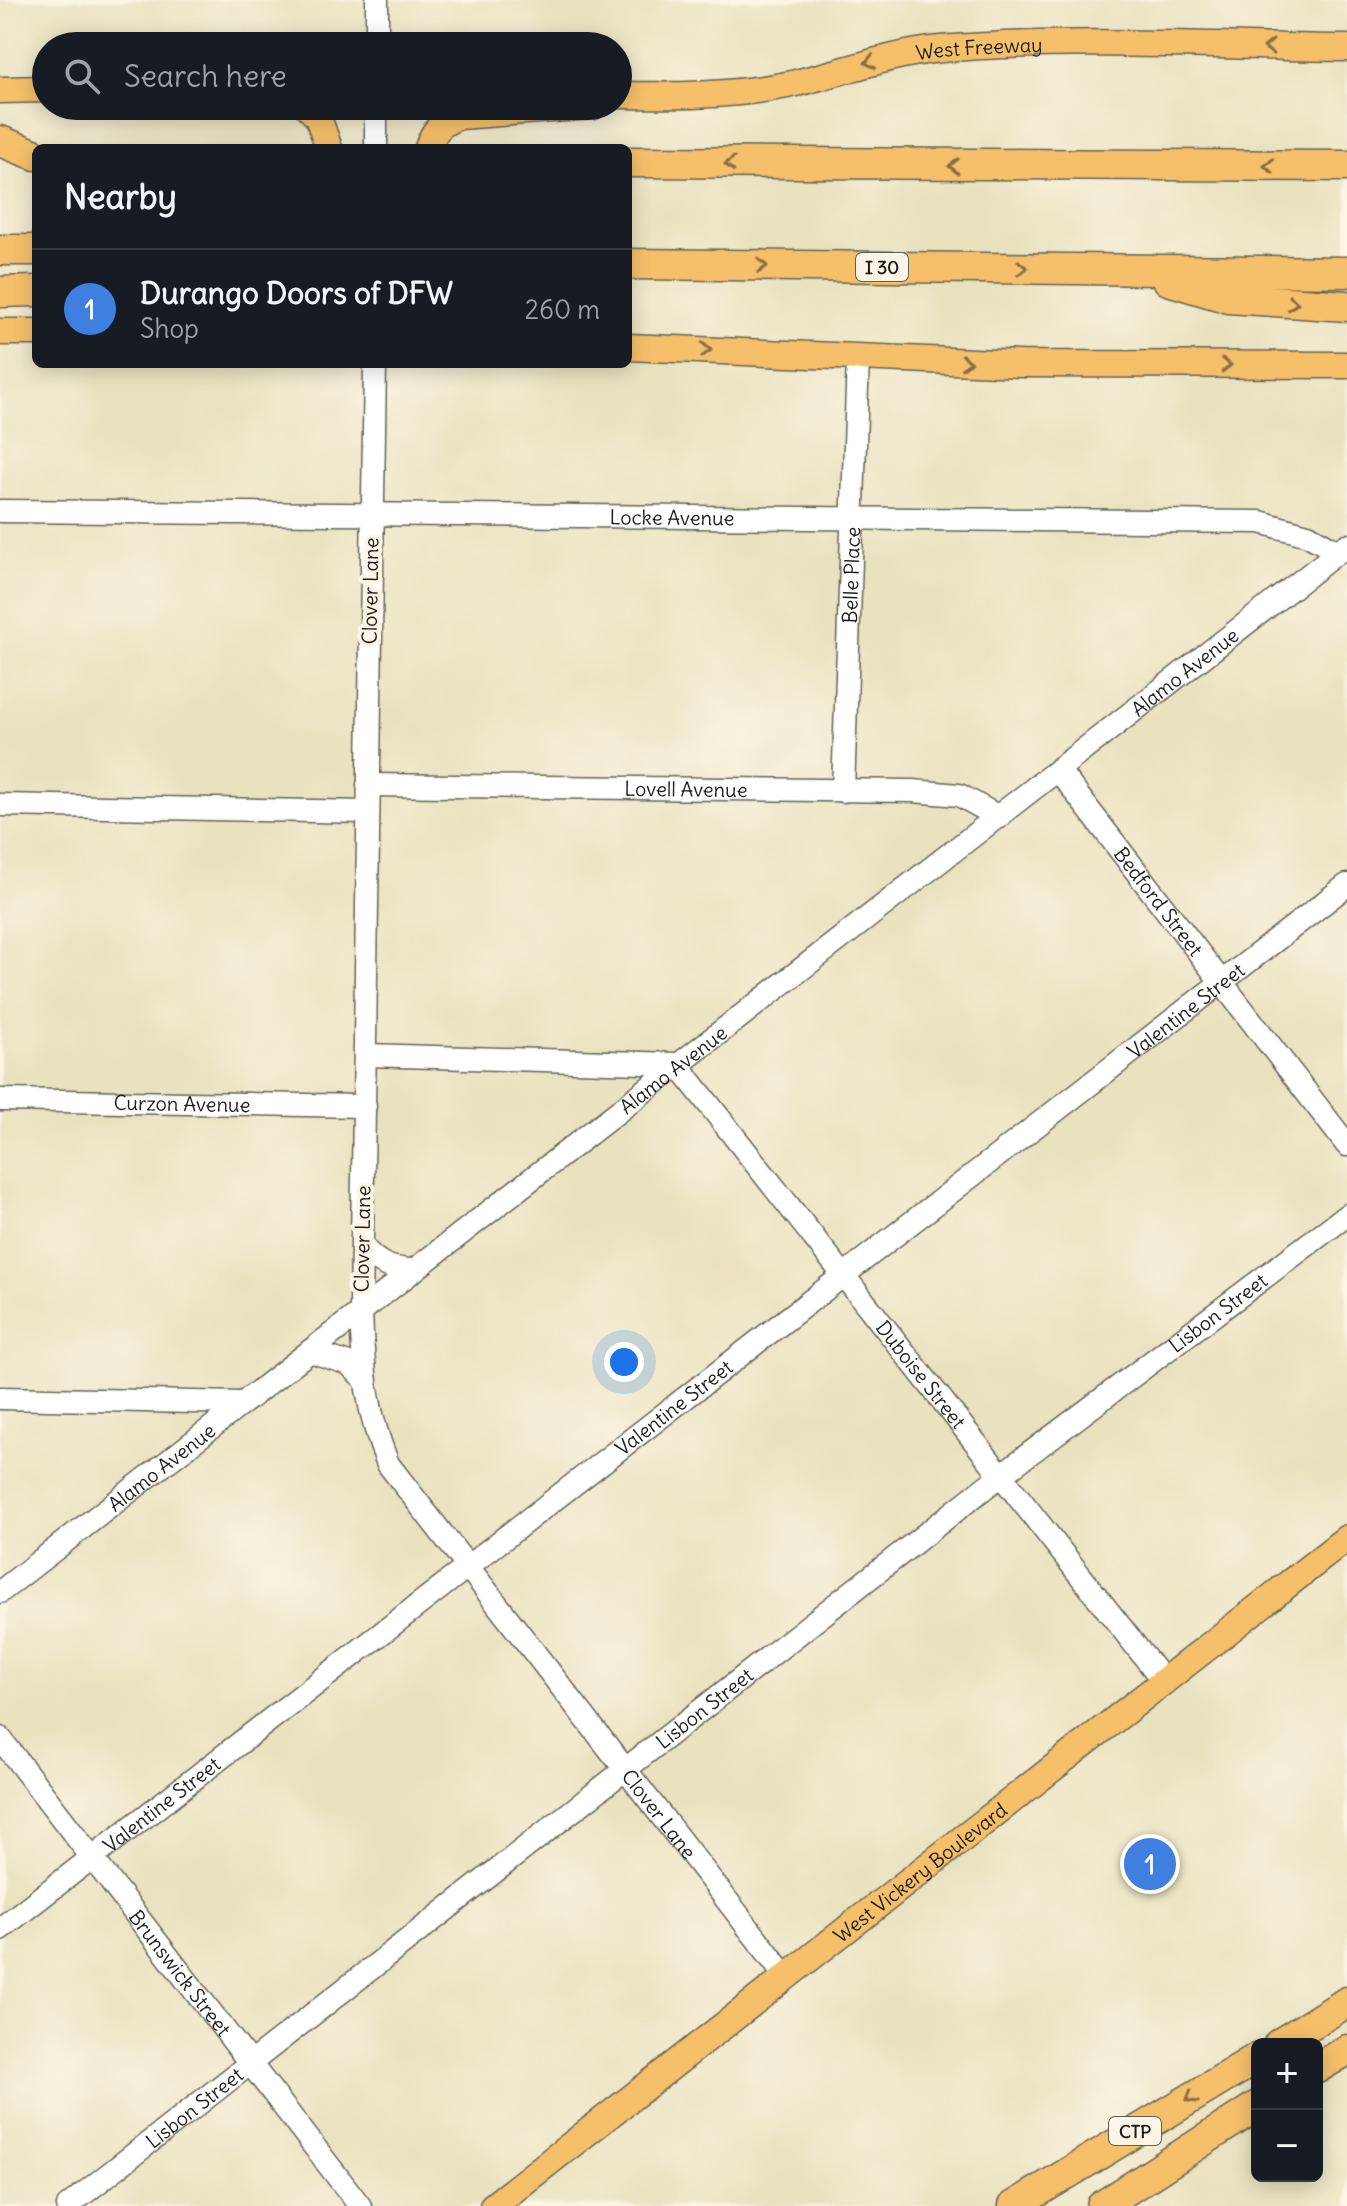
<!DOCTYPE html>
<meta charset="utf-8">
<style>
:root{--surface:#171b24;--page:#242831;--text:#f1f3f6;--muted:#9ea1a6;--line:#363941;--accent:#b45309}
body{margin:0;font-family:Delius,sans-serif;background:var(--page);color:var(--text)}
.controls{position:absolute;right:24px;bottom:24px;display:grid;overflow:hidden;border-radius:12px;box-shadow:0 4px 20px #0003}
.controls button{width:72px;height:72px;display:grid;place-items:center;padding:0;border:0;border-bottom:2px solid var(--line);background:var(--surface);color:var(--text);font:40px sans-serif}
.you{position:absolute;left:624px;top:1362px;width:28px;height:28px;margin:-20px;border:6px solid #fff;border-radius:50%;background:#1a73e8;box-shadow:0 0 0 12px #1a73e833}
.badge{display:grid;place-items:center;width:52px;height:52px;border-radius:50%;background:var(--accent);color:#fff;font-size:26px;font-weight:700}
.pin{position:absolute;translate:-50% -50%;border:4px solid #fff;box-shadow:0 2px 8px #0006}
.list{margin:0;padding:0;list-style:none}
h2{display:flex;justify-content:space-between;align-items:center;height:104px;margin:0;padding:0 32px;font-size:34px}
h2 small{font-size:26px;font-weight:400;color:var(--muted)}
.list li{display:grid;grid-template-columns:52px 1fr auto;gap:24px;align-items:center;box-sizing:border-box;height:120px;padding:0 32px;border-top:2px solid var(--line)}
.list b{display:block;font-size:30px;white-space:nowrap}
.list p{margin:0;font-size:26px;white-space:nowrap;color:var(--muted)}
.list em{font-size:26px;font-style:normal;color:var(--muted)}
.icon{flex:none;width:44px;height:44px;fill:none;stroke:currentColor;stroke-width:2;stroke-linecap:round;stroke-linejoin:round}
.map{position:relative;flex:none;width:1347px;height:2206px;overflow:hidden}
.search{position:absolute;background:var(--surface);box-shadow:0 4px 20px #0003;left:32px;top:32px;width:600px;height:88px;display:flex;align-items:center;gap:20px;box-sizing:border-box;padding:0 28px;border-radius:44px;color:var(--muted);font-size:30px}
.panel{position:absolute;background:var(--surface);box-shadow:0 4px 20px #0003;left:32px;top:144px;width:600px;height:224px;border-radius:12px}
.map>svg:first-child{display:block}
</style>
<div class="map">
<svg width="1347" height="2206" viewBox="0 0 1347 2206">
<rect width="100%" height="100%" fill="#fcf5e5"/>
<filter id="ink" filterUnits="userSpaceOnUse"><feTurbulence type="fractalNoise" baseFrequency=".0125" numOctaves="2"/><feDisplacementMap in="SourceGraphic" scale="16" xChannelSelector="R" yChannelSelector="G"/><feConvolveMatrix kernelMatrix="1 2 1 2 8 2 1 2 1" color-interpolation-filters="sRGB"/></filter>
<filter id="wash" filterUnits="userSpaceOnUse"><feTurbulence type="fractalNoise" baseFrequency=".006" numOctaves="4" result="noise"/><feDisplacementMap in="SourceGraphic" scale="32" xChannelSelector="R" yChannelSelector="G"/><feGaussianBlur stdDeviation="1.8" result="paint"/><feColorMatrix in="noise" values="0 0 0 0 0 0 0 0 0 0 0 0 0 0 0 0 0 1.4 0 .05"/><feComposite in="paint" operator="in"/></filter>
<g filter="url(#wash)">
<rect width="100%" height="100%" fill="#e9e2bf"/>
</g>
<g filter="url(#ink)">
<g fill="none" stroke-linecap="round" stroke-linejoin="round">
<g stroke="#646155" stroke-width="25">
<g id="minor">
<path d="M377,46V0"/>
<path d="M376,148V106"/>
<path id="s1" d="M375,364L361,1311C363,1368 366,1411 388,1464L785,1975"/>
<path id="s2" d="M0,511L1260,522L1308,535L1338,552"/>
<path id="s3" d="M1059,771L1347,1145"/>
<path id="s4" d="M368,785L913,791L959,795L999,817"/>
<path id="s5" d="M843,791L858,358"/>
<path d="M0,805L367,812"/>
<path id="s6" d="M366,1055L677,1064L1165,1683"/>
<path id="s7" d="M0,1100L365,1106"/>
<path d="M363,1247C378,1264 389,1269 412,1270"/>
<path d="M310,1351L349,1364L364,1379"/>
<path d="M0,1398L241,1403"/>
<path id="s8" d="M0,1592L1347,545"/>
<path id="s9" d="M0,1738L360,2206"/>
<path id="s10" d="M0,1929L1347,885"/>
<path id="s11" d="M68,2206L1001,1475L1347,1215"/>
</g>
</g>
<g stroke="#646155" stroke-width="29">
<g id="major">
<path d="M0,90L46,89"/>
<path id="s12" d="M618,95C674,96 732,96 787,85C839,74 887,54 941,49C1075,38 1212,46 1347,48"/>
<path d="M307,106L318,117L329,148"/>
<path d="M428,148C433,130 443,121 460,116L593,106"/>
<path d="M0,332H36"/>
<path d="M628,347L1021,364L1347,365"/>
<path id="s13" d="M493,2206L1347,1538"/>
</g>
</g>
<g stroke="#646155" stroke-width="33">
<g id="highway">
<path d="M0,141L36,155"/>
<path d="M628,162L1347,166"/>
<path d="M0,250H36"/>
<path d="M628,264L1347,272"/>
<path d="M1168,280L1228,298L1347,306"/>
<path d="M0,292L36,291"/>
<path d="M1279,2044L1347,2002"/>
<path d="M1317,2068L1347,2050"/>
<path d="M1014,2206L1257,2058"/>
<path d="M1102,2206L1257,2106"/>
</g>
</g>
<use href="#minor" stroke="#fff" stroke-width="22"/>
<use href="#major" stroke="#f6c06b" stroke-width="26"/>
<use href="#highway" stroke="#f6c06b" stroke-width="30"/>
</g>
<defs><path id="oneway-chevron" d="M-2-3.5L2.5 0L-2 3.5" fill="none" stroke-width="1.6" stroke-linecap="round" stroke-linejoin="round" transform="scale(2)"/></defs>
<g stroke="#896e44">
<use href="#oneway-chevron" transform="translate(1269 47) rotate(-179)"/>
<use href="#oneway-chevron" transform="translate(870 62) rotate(167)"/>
<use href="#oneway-chevron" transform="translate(730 164) rotate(-179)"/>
<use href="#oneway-chevron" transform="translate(954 166) rotate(-179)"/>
<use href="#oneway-chevron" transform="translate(1269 166) rotate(180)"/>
<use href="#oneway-chevron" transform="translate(762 266) rotate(1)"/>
<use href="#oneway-chevron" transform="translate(1022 268) rotate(1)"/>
<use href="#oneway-chevron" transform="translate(1293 303) rotate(4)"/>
<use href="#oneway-chevron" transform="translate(706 350) rotate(3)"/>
<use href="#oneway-chevron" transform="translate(966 362) rotate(2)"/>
<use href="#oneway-chevron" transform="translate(1226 365)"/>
<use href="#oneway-chevron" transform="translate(1191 2098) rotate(149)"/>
</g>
</g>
<g text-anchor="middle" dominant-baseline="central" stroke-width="8" stroke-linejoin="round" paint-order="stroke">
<g fill="#fcf5e5" stroke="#5f5d58" stroke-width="2">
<rect x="856" y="253" width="52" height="28" rx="6"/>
<rect x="1109" y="2117" width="52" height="28" rx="6"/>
</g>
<g font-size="18" font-weight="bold" fill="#1c1c1c">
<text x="882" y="267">I 30</text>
<text x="1135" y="2131">CTP</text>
</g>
<g font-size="20" fill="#1c1c1c" stroke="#fcf5e5">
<text stroke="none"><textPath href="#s12" startOffset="366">West Freeway</textPath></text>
<text stroke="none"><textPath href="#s2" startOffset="672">Locke Avenue</textPath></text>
<text stroke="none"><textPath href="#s5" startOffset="216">Belle Place</textPath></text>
<text transform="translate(370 591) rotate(-89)">Clover Lane</text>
<text stroke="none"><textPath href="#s8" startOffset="1500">Alamo Avenue</textPath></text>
<text stroke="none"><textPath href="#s4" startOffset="318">Lovell Avenue</textPath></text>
<text stroke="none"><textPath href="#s3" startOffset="164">Bedford Street</textPath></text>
<text stroke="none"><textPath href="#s10" startOffset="1500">Valentine Street</textPath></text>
<text stroke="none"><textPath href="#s8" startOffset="852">Alamo Avenue</textPath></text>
<text stroke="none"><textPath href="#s7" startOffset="182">Curzon Avenue</textPath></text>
<text transform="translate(362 1239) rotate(-89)">Clover Lane</text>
<text stroke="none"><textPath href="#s11" startOffset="1456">Lisbon Street</textPath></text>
<text stroke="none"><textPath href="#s6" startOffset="706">Duboise Street</textPath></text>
<text stroke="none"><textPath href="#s10" startOffset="852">Valentine Street</textPath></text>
<text stroke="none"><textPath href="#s8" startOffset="204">Alamo Avenue</textPath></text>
<text stroke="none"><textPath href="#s11" startOffset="808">Lisbon Street</textPath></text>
<text stroke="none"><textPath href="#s10" startOffset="204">Valentine Street</textPath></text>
<text stroke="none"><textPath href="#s1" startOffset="1546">Clover Lane</textPath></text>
<text stroke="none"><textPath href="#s13" startOffset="542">West Vickery Boulevard</textPath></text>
<text stroke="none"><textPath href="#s9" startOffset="296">Brunswick Street</textPath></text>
<text stroke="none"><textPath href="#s11" startOffset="160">Lisbon Street</textPath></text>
</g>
</g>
</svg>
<div class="controls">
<button>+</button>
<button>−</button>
</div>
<div class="you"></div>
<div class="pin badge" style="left:1150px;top:1864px;background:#3f7fe0">1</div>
<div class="search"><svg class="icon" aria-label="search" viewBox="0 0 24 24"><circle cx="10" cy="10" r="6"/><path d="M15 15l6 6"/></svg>Search here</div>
<section class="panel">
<h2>Nearby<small></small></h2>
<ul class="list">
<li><span class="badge" style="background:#3f7fe0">1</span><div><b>Durango Doors of DFW</b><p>Shop</p></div><em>260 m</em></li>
</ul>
</section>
</div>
